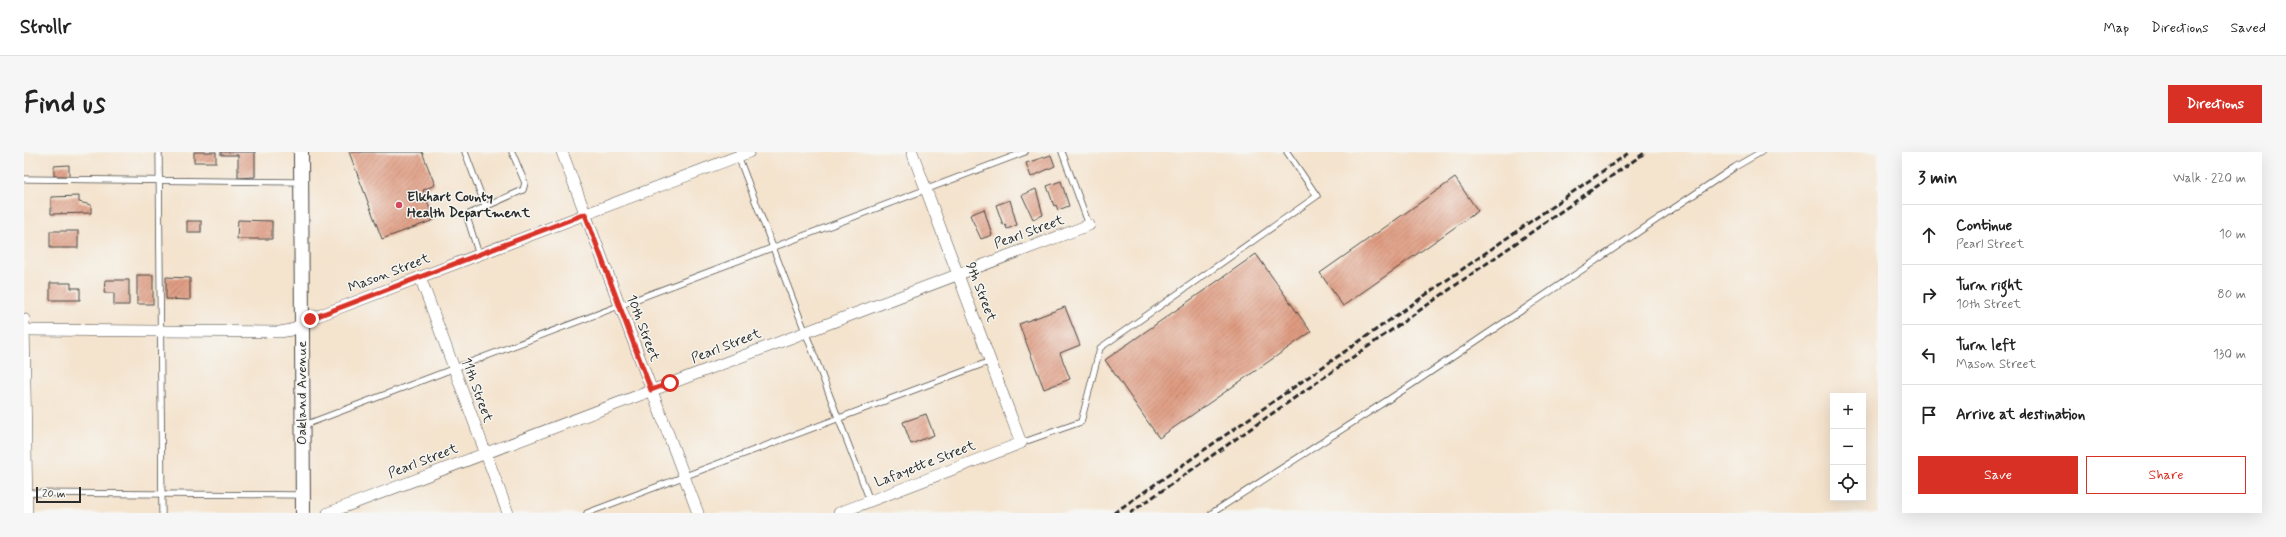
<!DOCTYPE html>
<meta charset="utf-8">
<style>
:root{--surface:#fff;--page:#f6f6f6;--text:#222;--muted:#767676;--line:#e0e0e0;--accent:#d93025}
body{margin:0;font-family:Mynerve,sans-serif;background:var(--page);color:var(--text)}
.controls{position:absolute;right:12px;bottom:12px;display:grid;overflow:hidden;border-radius:0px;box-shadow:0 4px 16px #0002}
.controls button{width:36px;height:36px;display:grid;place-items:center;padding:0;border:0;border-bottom:1px solid var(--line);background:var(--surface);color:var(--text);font:20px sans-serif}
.scale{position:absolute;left:12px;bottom:10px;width:45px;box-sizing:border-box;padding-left:4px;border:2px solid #2b2b2b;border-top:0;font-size:11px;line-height:14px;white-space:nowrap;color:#2b2b2b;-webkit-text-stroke:3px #f6f6f2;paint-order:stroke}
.stop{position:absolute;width:12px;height:12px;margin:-9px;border:3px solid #d93025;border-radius:50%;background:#fff}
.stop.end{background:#d93025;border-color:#fff;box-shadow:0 1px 4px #0008}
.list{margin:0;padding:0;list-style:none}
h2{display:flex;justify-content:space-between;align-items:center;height:52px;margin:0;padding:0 16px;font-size:17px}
h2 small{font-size:13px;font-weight:400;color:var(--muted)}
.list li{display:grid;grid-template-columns:26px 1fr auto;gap:12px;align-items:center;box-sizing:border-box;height:60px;padding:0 16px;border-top:1px solid var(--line)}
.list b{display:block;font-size:15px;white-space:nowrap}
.list p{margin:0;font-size:13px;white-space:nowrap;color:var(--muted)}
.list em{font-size:13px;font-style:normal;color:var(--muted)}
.actions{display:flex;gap:8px;padding:12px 16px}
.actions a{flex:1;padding:9px 0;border:1px solid var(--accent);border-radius:0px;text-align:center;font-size:14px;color:var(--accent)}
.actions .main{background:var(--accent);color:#fff}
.icon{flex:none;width:22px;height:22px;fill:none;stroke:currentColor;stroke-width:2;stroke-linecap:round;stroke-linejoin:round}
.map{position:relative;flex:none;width:1854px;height:361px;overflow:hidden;border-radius:0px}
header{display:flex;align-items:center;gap:24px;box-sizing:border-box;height:56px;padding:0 20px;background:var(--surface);border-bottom:1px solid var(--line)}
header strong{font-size:19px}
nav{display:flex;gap:22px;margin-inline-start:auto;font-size:14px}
.intro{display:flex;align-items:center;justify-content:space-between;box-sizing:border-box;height:96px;padding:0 24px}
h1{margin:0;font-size:28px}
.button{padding:10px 18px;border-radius:0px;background:var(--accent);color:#fff;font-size:14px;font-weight:700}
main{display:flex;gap:24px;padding:0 24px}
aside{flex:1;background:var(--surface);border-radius:0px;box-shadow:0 4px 16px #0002}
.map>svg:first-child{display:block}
</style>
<header>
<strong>Strollr</strong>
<nav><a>Map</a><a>Directions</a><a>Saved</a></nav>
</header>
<div class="intro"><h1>Find us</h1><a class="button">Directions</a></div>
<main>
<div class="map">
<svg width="1854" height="361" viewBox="0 0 1854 361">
<defs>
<pattern id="building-hatch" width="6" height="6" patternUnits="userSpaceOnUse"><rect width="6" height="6" fill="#df9b81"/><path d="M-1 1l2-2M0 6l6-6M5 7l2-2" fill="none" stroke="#b57f6a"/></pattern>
</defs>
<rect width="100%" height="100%" fill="#f6f6f2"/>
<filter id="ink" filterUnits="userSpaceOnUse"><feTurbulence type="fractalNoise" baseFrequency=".025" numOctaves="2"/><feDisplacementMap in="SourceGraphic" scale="8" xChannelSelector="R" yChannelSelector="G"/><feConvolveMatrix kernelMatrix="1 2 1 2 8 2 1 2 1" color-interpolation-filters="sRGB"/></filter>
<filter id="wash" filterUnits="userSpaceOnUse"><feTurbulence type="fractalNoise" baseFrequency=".012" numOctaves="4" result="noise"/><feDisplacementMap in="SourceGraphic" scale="16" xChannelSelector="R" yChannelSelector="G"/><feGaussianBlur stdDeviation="0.9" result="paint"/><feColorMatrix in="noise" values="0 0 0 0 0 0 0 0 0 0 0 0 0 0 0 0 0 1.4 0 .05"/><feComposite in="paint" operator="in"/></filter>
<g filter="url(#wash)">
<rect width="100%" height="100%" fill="#f4e3cd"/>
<g id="blocks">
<g fill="url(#building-hatch)">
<rect x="170" y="0" width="22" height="10"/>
<path d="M197,0H231V25L214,26V3H197Z"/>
<path d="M325,0H398L411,33L399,38L410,68L358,87Z"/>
<path d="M1027,3L1031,14L1007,25L1002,11Z"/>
<path d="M45,13V24H30V14Z"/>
<path d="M1431,26L1454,59L1319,154L1296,121Z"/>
<path d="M1037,29L1045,54L1034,58L1032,53L1030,54L1023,34Z"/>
<path d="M1012,37L1019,63L1009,67L998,43Z"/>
<path d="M55,44V50L67,53V61L27,62V45Z"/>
<path d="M986,48L993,73L983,77L981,72L979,73L972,53Z"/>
<path d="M960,57L968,83L957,87L946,63Z"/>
<path d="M214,68L248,69V87H213Z"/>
<rect x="163" y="69" width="14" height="11"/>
<rect x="26" y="79" width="28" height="17"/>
<path d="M1232,102L1287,180L1135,286L1081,208Z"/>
<rect x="113" y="123" width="16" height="29"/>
<path d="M142,125L166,126V148L142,147Z"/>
<path d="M81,128H105V153H90V141H80Z"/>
<path d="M26,131H47V136H56V148H26Z"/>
<path d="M1041,155L1056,193L1036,201L1046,227L1020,237L995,172Z"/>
<path d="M902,262L910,283L887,292L879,270Z"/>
</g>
</g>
</g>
<g filter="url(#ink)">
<use href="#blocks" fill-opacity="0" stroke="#494743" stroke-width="1"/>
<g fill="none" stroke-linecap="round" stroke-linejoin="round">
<g stroke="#494743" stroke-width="7">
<g id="service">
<path d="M135,0L138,361"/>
<path d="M441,0L462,56"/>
<path d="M1038,0L1065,73"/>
<path d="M714,4L846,349"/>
<path d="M0,27L277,30"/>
<path d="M455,103L443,65L445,62L499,38L501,31L488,0"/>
<path d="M278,274L1001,0"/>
<path d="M997,291L1057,270L1076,196L1293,44L1263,0"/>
<path d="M2,341L278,343"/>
<path d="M563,361L967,209"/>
<path d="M1188,361L1387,233L1711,15L1737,0"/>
</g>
</g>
<g stroke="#494743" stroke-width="12">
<g id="minor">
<path d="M538,0L674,361"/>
<path d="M396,125L484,361"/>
<path d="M0,167L3,361"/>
<path d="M0,178L256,180L267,178L286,167L725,0"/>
<path d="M304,361L1065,73"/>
<path d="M815,361L997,291L888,0"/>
</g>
</g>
<g stroke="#494743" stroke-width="16">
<path id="tertiary" d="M277,0L279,361"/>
</g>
<use href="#service" stroke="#fff" stroke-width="5.5"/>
<use href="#minor" stroke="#fff" stroke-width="11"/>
<use href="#tertiary" stroke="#fff" stroke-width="14"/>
<g stroke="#2b2b2b" stroke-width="3" stroke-dasharray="6 3" stroke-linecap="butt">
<path d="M1090,361L1606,0"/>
<path d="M1106,361L1622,0"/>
</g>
</g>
</g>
<g fill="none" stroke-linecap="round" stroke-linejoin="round" filter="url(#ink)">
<path stroke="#d93025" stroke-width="5" d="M286,167L561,62L627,238L646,231"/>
</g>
<circle fill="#d1495b" stroke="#f6f6f2" stroke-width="1.5" cx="375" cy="53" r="4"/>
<g text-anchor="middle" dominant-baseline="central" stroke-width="3" stroke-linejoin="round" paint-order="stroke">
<g font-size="14" font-weight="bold" fill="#2b2b2b" stroke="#f6f6f2" text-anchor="start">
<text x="383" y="45">Elkhart County<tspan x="383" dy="16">Health Department</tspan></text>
</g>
<g font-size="14" fill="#2b2b2b" stroke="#f6f6f2">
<text transform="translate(1005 80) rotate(-20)">Pearl Street</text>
<text transform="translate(365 121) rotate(-21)">Mason Street</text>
<text transform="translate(957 140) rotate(69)">9th Street</text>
<text transform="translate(619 176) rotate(69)">10th Street</text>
<text transform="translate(702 194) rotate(-21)">Pearl Street</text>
<text transform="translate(453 238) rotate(70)">11th Street</text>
<text transform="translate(278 241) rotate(-90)">Oakland Avenue</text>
<text transform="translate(399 309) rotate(-21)">Pearl Street</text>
<text transform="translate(901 312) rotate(-21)">Lafayette Street</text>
</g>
</g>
</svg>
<div class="controls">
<button>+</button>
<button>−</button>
<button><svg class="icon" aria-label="locate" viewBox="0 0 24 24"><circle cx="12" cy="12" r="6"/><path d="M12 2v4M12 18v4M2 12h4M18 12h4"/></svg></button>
</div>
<div class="scale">20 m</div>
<div class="stop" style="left:646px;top:231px"></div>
<div class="stop end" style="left:286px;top:167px"></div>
</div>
<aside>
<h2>3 min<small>Walk · 220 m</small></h2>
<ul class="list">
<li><svg class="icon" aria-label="ahead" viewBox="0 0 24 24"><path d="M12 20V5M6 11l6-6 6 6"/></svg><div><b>Continue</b><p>Pearl Street</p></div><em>10 m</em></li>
<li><svg class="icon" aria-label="right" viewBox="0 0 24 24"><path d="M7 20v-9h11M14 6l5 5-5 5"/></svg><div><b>Turn right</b><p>10th Street</p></div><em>80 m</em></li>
<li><svg class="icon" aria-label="left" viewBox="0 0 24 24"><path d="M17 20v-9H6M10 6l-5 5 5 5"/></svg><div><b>Turn left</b><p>Mason Street</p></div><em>130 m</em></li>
<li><svg class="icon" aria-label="arrive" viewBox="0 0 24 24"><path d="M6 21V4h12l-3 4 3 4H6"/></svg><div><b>Arrive at destination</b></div></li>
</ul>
<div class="actions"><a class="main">Save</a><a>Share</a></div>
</aside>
</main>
